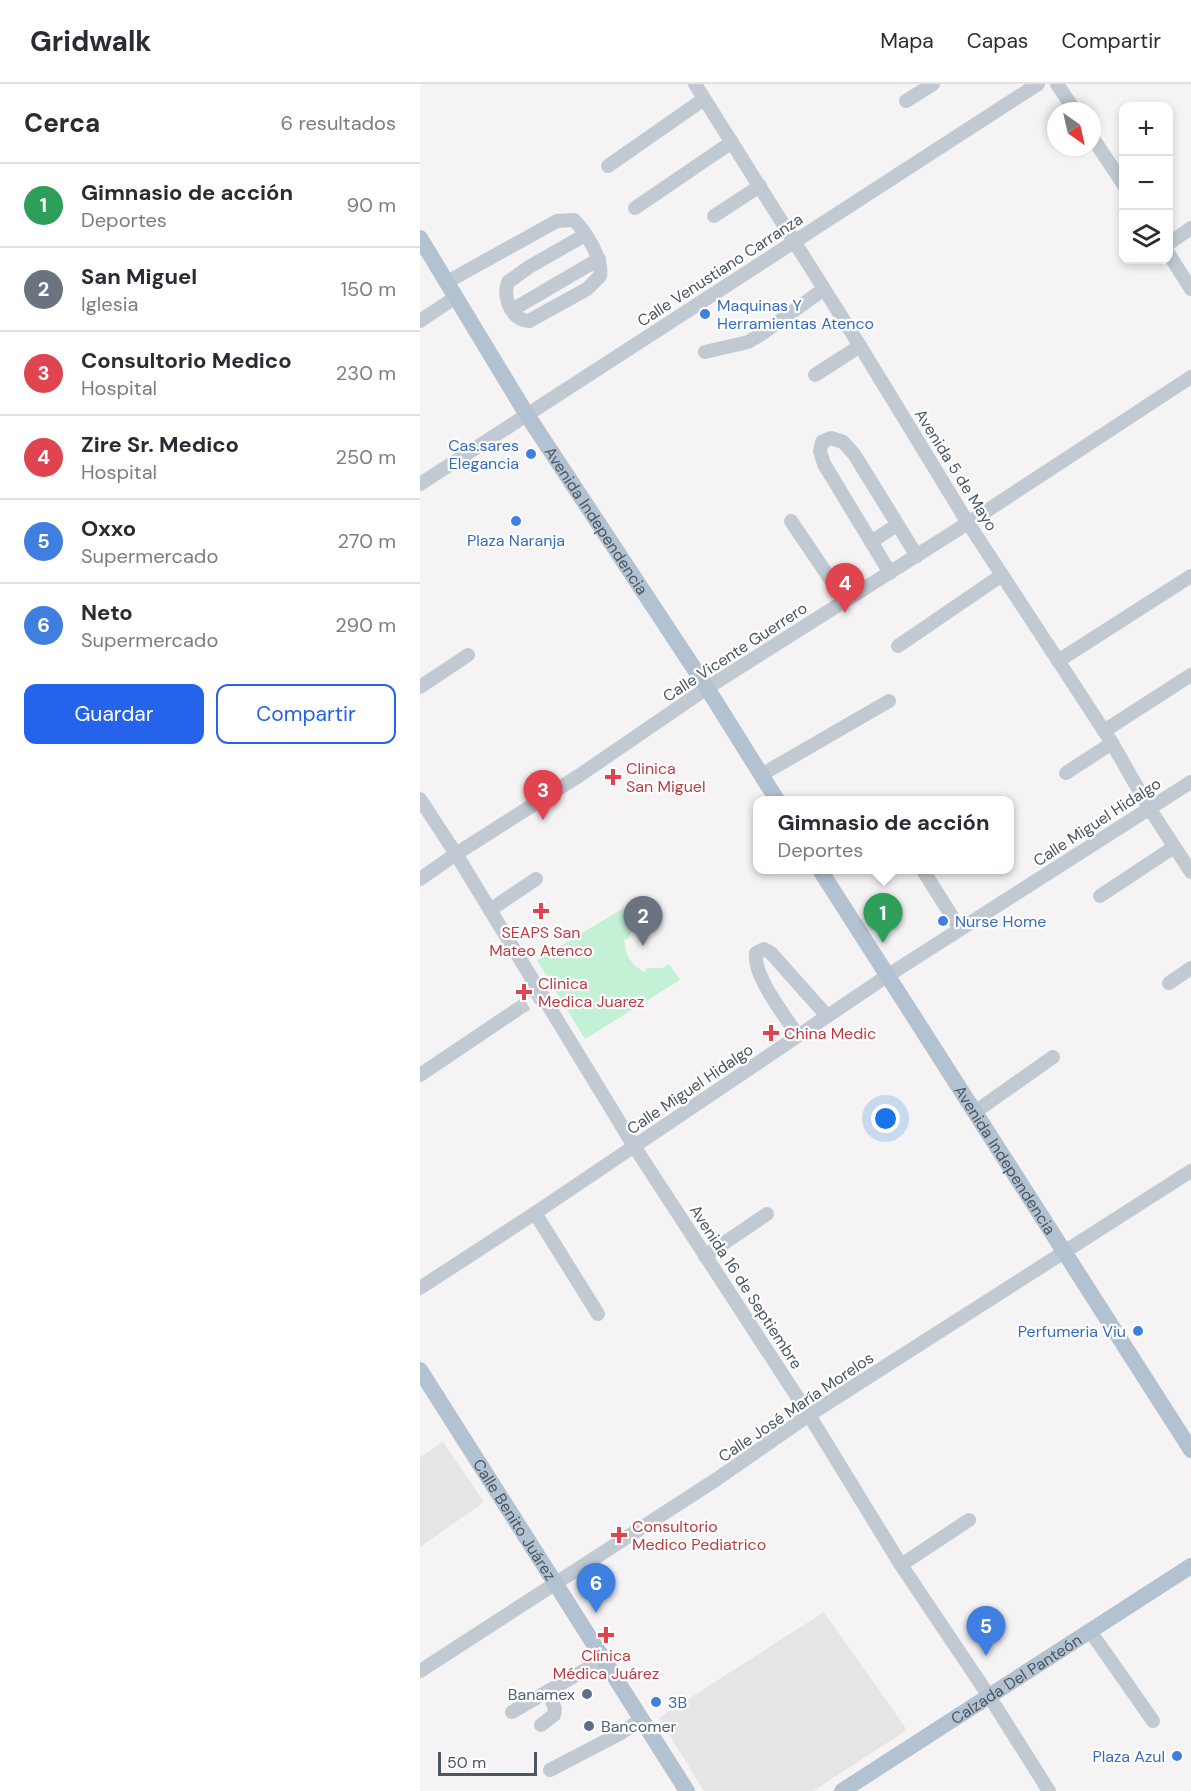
<!DOCTYPE html>
<html lang="es">
<meta charset="utf-8">
<style>
:root{--surface:#fff;--page:#f2f2f3;--text:#2b2b33;--muted:#7c7c81;--line:#e1e1e2;--accent:#2563eb}
body{margin:0;font-family:"DM Sans",sans-serif;background:var(--page);color:var(--text)}
.controls{position:absolute;right:18px;top:18px;display:grid;overflow:hidden;border-radius:12px;box-shadow:0 3px 9px #0003}
.controls button{width:54px;height:54px;display:grid;place-items:center;padding:0;border:0;border-bottom:2px solid var(--line);background:var(--surface);color:var(--text);font:30px sans-serif}
.compass{position:absolute;left:627px;top:18px;width:54px;height:54px;border-radius:50%;background:var(--surface);box-shadow:0 3px 9px #0003;rotate:146deg}
.scale{position:absolute;left:18px;bottom:15px;width:99px;box-sizing:border-box;padding-left:6px;border:3px solid #4a5661;border-top:0;font-size:16px;line-height:21px;white-space:nowrap;color:#4a5661;-webkit-text-stroke:4px #fff;paint-order:stroke}
.you{position:absolute;left:466px;top:1035px;width:21px;height:21px;margin:-15px;border:4px solid #fff;border-radius:50%;background:#1a73e8;box-shadow:0 0 0 9px #1a73e833}
.badge{display:grid;place-items:center;width:39px;height:39px;border-radius:50%;background:var(--accent);color:#fff;font-size:20px;font-weight:700}
.pin{position:absolute;translate:-50% -50px;filter:drop-shadow(0 2px 3px #0008)}
.pin::after{content:'';position:absolute;top:32px;width:21px;height:18px;background:inherit;clip-path:polygon(0 0,100% 0,50% 100%)}
.popup{position:absolute;left:333px;top:712px;width:261px;height:78px;box-sizing:border-box;display:grid;place-content:center;border-radius:12px;background:var(--surface);filter:drop-shadow(0 2px 4px #0005);font-size:20px;white-space:nowrap;color:var(--muted)}
.popup b{font-size:22px;color:var(--text)}
.popup::after{content:'';position:absolute;left:50%;top:100%;margin-left:-12px;border:12px solid transparent;border-top-color:var(--surface)}
.list{margin:0;padding:0;list-style:none}
h2{display:flex;justify-content:space-between;align-items:center;height:78px;margin:0;padding:0 24px;font-size:26px}
h2 small{font-size:20px;font-weight:400;color:var(--muted)}
.list li{display:grid;grid-template-columns:39px 1fr auto;gap:18px;align-items:center;box-sizing:border-box;height:84px;padding:0 24px;border-top:2px solid var(--line)}
.list b{display:block;font-size:22px;white-space:nowrap}
.list p{margin:0;font-size:20px;white-space:nowrap;color:var(--muted)}
.list em{font-size:20px;font-style:normal;color:var(--muted)}
.actions{display:flex;gap:12px;padding:18px 24px}
.actions a{flex:1;padding:14px 0;border:2px solid var(--accent);border-radius:12px;text-align:center;font-size:21px;color:var(--accent)}
.actions .main{background:var(--accent);color:#fff}
.icon{flex:none;width:33px;height:33px;fill:none;stroke:currentColor;stroke-width:2;stroke-linecap:round;stroke-linejoin:round}
.map{position:relative;flex:none;width:771px;height:1707px;overflow:hidden}
header{display:flex;align-items:center;gap:36px;box-sizing:border-box;height:84px;padding:0 30px;background:var(--surface);border-bottom:2px solid var(--line)}
header strong{font-size:28px}
nav{display:flex;gap:33px;margin-inline-start:auto;font-size:21px}
main{display:flex}
aside{flex:1;background:var(--surface)}
.map>svg:first-child{display:block}
</style>
<header>
<strong>Gridwalk</strong>
<nav><a>Mapa</a><a>Capas</a><a>Compartir</a></nav>
</header>
<main>
<aside>
<h2>Cerca<small>6 resultados</small></h2>
<ul class="list">
<li><span class="badge" style="background:#2e9e5b">1</span><div><b>Gimnasio de acción</b><p>Deportes</p></div><em>90 m</em></li>
<li><span class="badge" style="background:#6b7280">2</span><div><b>San Miguel</b><p>Iglesia</p></div><em>150 m</em></li>
<li><span class="badge" style="background:#e0444e">3</span><div><b>Consultorio Medico</b><p>Hospital</p></div><em>230 m</em></li>
<li><span class="badge" style="background:#e0444e">4</span><div><b>Zire Sr. Medico</b><p>Hospital</p></div><em>250 m</em></li>
<li><span class="badge" style="background:#3f7fe0">5</span><div><b>Oxxo</b><p>Supermercado</p></div><em>270 m</em></li>
<li><span class="badge" style="background:#3f7fe0">6</span><div><b>Neto</b><p>Supermercado</p></div><em>290 m</em></li>
</ul>
<div class="actions"><a class="main">Guardar</a><a>Compartir</a></div>
</aside>
<div class="map">
<svg width="771" height="1707" viewBox="0 0 771 1707">
<rect width="100%" height="100%" fill="#f5f3f3"/>
<g fill="#e6e4e5">
<path d="M23,1358L64,1418L0,1463V1373Z"/>
<path d="M404,1528L487,1646L393,1707H284L239,1634Z"/>
</g>
<path fill="#c3f1d5" d="M220,820L229,833L214,842L208,855H204C205,871 211,881 225,888L227,884H242L249,880L260,896L165,955L117,876L209,821L213,826Z"/>
<g fill="none" stroke-linecap="round" stroke-linejoin="round">
<path stroke="#caccce" stroke-width="14" stroke-dasharray="14 7" stroke-linecap="butt" d="M95,927L115,914"/>
<g stroke="#c1cad2" stroke-width="14">
<path d="M275,0L440,262L548,439L692,659L729,724L771,788"/>
<path d="M637,0L655,27"/>
<path d="M486,17L513,0"/>
<path d="M672,53L704,101"/>
<path d="M188,82L284,15"/>
<path d="M215,124L312,58"/>
<path d="M294,132L340,102"/>
<path d="M748,160L771,144"/>
<path d="M748,169L771,205"/>
<path d="M27,198L137,137L154,136C166,148 183,175 180,192L167,205L109,237C92,237 82,213 88,198L109,183L165,151"/>
<path d="M92,226L179,175"/>
<path d="M0,237L36,213"/>
<path d="M285,268L328,258L340,251L404,205"/>
<path d="M395,291L440,262"/>
<path d="M0,400L618,0"/>
<path d="M371,437L425,517"/>
<path d="M451,458L477,441"/>
<path d="M470,489L404,380L400,367L402,358L411,354L423,358L434,370L497,472"/>
<path d="M478,562L582,491"/>
<path d="M638,577L771,492"/>
<path d="M0,603L48,571"/>
<path d="M684,647L771,591"/>
<path d="M646,689L692,659"/>
<path d="M341,691L469,617"/>
<path d="M0,715L36,770L214,1062L389,1331L481,1481L569,1612L629,1707"/>
<path d="M504,788L540,845"/>
<path d="M0,795L36,770L160,691L287,604L548,439L771,293"/>
<path d="M680,812L754,763"/>
<path d="M70,826L116,795"/>
<path d="M749,899L771,884"/>
<path d="M378,952C365,931 333,893 336,869L344,865L351,869L407,932"/>
<path d="M0,991L95,927"/>
<path d="M555,1028L633,973"/>
<path d="M115,1129L178,1230"/>
<path d="M285,1172L347,1130"/>
<path d="M0,1204L115,1129L467,892L771,698"/>
<path d="M481,1481L549,1436"/>
<path d="M670,1547L733,1637"/>
<path d="M0,1587L297,1395L389,1331L771,1087"/>
<path d="M92,1628L184,1575"/>
<path d="M121,1641L134,1631L135,1625L128,1607"/>
<path d="M130,1686L201,1649L222,1635"/>
</g>
<g stroke="#b3c2d1" stroke-width="16">
<path id="s1" d="M0,154L107,331L287,604L357,716"/>
<path id="s2" d="M400,786L771,1366"/>
<path id="s3" d="M0,1286L267,1707"/>
<path id="s4" d="M422,1707L771,1482"/>
</g>
</g>
<g fill="#3f7fe0" stroke="#fff" stroke-width="2">
<circle cx="285" cy="230" r="6"/>
<circle cx="111" cy="370" r="6"/>
<circle cx="96" cy="437" r="6"/>
<circle cx="523" cy="837" r="6"/>
<circle cx="718" cy="1247" r="6"/>
<circle cx="236" cy="1618" r="6"/>
<circle cx="757" cy="1672" r="6"/>
</g>
<g fill="#e0444e" stroke="#fff" stroke-width="2">
<path d="M190 684h6v6h6v6h-6v6h-6v-6h-6v-6h6z"/>
<path d="M118 818h6v6h6v6h-6v6h-6v-6h-6v-6h6z"/>
<path d="M101 899h6v6h6v6h-6v6h-6v-6h-6v-6h6z"/>
<path d="M348 940h6v6h6v6h-6v6h-6v-6h-6v-6h6z"/>
<path d="M196 1442h6v6h6v6h-6v6h-6v-6h-6v-6h6z"/>
<path d="M183 1542h6v6h6v6h-6v6h-6v-6h-6v-6h6z"/>
</g>
<g fill="#5c6f8a" stroke="#fff" stroke-width="2">
<circle cx="167" cy="1610" r="6"/>
<circle cx="169" cy="1642" r="6"/>
</g>
<g text-anchor="middle" dominant-baseline="central" stroke-width="4.5" stroke-linejoin="round" paint-order="stroke">
<g font-size="16" fill="#4a5661" stroke="#fff">
<text transform="translate(300 186) rotate(-33)">Calle Venustiano Carranza</text>
<text transform="translate(536 386) rotate(58)">Avenida 5 de Mayo</text>
<text stroke="none"><textPath href="#s1" startOffset="333">Avenida Independencia</textPath></text>
<text transform="translate(315 568) rotate(-33)">Calle Vicente Guerrero</text>
<text transform="translate(677 738) rotate(-33)">Calle Miguel Hidalgo</text>
<text transform="translate(270 1005) rotate(-34)">Calle Miguel Hidalgo</text>
<text stroke="none"><textPath href="#s2" startOffset="344">Avenida Independencia</textPath></text>
<text transform="translate(326 1203) rotate(57)">Avenida 16 de Septiembre</text>
<text transform="translate(376 1323) rotate(-34)">Calle José María Morelos</text>
<text stroke="none"><textPath href="#s3" startOffset="177">Calle Benito Juárez</textPath></text>
<text stroke="none"><textPath href="#s4" startOffset="207">Calzada Del Panteón</textPath></text>
</g>
<g font-size="16" fill="#366cbe" stroke="#fff" text-anchor="start">
<text x="297" y="221">Maquinas Y<tspan x="297" dy="18">Herramientas Atenco</tspan></text>
<text x="99" y="361" text-anchor="end">Cas.sares<tspan x="99" dy="18">Elegancia</tspan></text>
<text x="96" y="456" text-anchor="middle">Plaza Naranja</text>
<text x="535" y="837">Nurse Home</text>
<text x="706" y="1247" text-anchor="end">Perfumeria Viu</text>
<text x="248" y="1618">3B</text>
<text x="745" y="1672" text-anchor="end">Plaza Azul</text>
</g>
<g font-size="16" fill="#be3a42" stroke="#fff" text-anchor="start">
<text x="206" y="684">Clinica<tspan x="206" dy="18">San Miguel</tspan></text>
<text x="121" y="848" text-anchor="middle">SEAPS San<tspan x="121" dy="18">Mateo Atenco</tspan></text>
<text x="118" y="899">Clinica<tspan x="118" dy="18">Medica Juarez</tspan></text>
<text x="364" y="949">China Medic</text>
<text x="212" y="1442">Consultorio<tspan x="212" dy="18">Medico Pediatrico</tspan></text>
<text x="186" y="1571" text-anchor="middle">Clínica<tspan x="186" dy="18">Médica Juárez</tspan></text>
</g>
<g font-size="16" fill="#4e5e75" stroke="#fff" text-anchor="end">
<text x="155" y="1610">Banamex</text>
<text x="181" y="1642" text-anchor="start">Bancomer</text>
</g>
</g>
</svg>
<div class="controls">
<button>+</button>
<button>−</button>
<button><svg class="icon" aria-label="layers" viewBox="0 0 24 24"><path d="M12 4l9 5-9 5-9-5zM3 14l9 5 9-5"/></svg></button>
</div>
<svg class="compass" viewBox="-18 -18 36 36"><path d="M0-13l5 13h-10z" fill="#e53935"/><path d="M0 13l5-13h-10z" fill="#7c7c81"/></svg>
<div class="scale">50 m</div>
<div class="you"></div>
<div class="pin badge" style="left:463px;top:859px;background:#2e9e5b">1</div>
<div class="popup"><b>Gimnasio de acción</b>Deportes</div>
<div class="pin badge" style="left:223px;top:862px;background:#6b7280">2</div>
<div class="pin badge" style="left:123px;top:736px;background:#e0444e">3</div>
<div class="pin badge" style="left:425px;top:529px;background:#e0444e">4</div>
<div class="pin badge" style="left:566px;top:1572px;background:#3f7fe0">5</div>
<div class="pin badge" style="left:176px;top:1529px;background:#3f7fe0">6</div>
</div>
</main>
